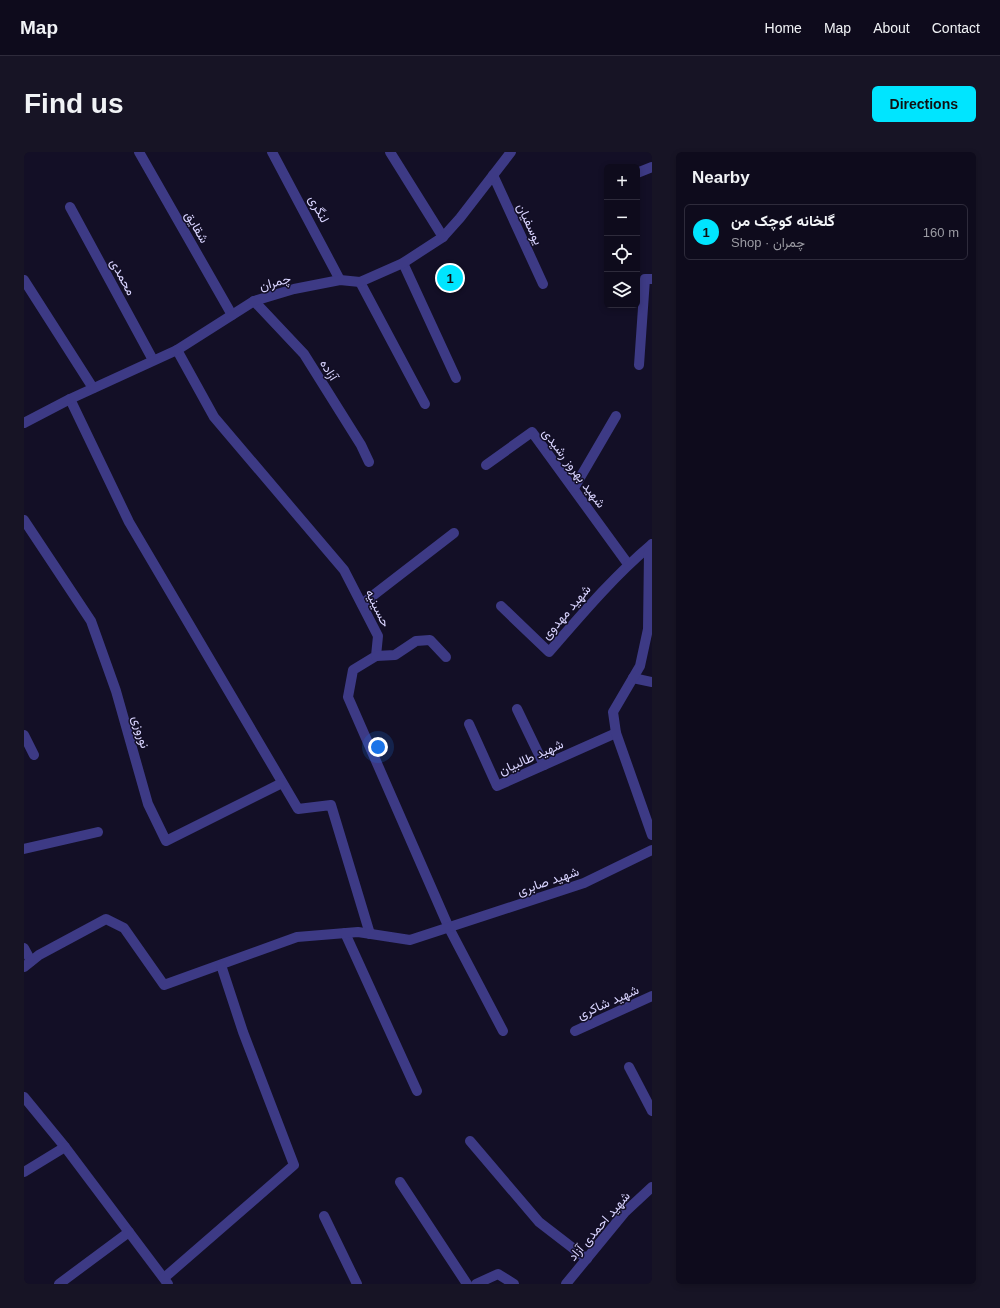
<!DOCTYPE html>
<meta charset="utf-8">
<style>
:root{--surface:#0e0b1c;--page:#171425;--text:#f1f3f6;--muted:#9b9ba3;--line:#2e2b3b;--accent:#00e5ff}
body{margin:0;font-family:Helvetica,Vazirmatn,sans-serif;background:var(--page);color:var(--text)}
.controls{position:absolute;right:12px;top:12px;display:grid;overflow:hidden;border-radius:6px;box-shadow:0 2px 6px #0003}
.controls button{width:36px;height:36px;display:grid;place-items:center;padding:0;border:0;border-bottom:1px solid var(--line);background:var(--surface);color:var(--text);font:20px sans-serif}
.you{position:absolute;left:354px;top:595px;width:14px;height:14px;margin:-10px;border:3px solid #fff;border-radius:50%;background:#1a73e8;box-shadow:0 0 0 6px #1a73e833}
.badge{display:grid;place-items:center;width:26px;height:26px;border-radius:50%;background:var(--accent);color:#111;font-size:13px;font-weight:700}
.pin{position:absolute;translate:-50% -50%;border:2px solid #fff;box-shadow:0 1px 4px #0006}
.list{margin:0;padding:0;list-style:none}
h2{display:flex;justify-content:space-between;align-items:center;height:52px;margin:0;padding:0 16px;font-size:17px}
h2 small{font-size:13px;font-weight:400;color:var(--muted)}
.list li{display:grid;grid-template-columns:26px 1fr auto;gap:12px;align-items:center;box-sizing:border-box;height:56px;margin:0 8px 8px;padding:0 8px;border:1px solid var(--line);border-radius:6px}
.list b{display:block;font-size:15px;white-space:nowrap}
.list p{margin:0;font-size:13px;white-space:nowrap;color:var(--muted)}
.list em{font-size:13px;font-style:normal;color:var(--muted)}
.icon{flex:none;width:22px;height:22px;fill:none;stroke:currentColor;stroke-width:2;stroke-linecap:round;stroke-linejoin:round}
.map{position:relative;flex:none;width:628px;height:1132px;overflow:hidden;border-radius:6px}
header{display:flex;align-items:center;gap:24px;box-sizing:border-box;height:56px;padding:0 20px;background:var(--surface);border-bottom:1px solid var(--line)}
header strong{font-size:19px}
nav{display:flex;gap:22px;margin-inline-start:auto;font-size:14px}
.intro{display:flex;align-items:center;justify-content:space-between;box-sizing:border-box;height:96px;padding:0 24px}
h1{margin:0;font-size:28px}
.button{padding:10px 18px;border-radius:6px;background:var(--accent);color:#111;font-size:14px;font-weight:700}
main{display:flex;gap:24px;padding:0 24px}
aside{flex:1;background:var(--surface);border-radius:6px;box-shadow:0 2px 6px #0003}
.map>svg:first-child{display:block}
</style>
<header>
<strong>Map</strong>
<nav><a>Home</a><a>Map</a><a>About</a><a>Contact</a></nav>
</header>
<div class="intro"><h1>Find us</h1><a class="button">Directions</a></div>
<main>
<div class="map">
<svg width="628" height="1132" viewBox="0 0 628 1132">
<rect width="100%" height="100%" fill="#130f26"/>
<g fill="none" stroke-linecap="round" stroke-linejoin="round">
<g stroke="#3d3a85" stroke-width="10">
<path d="M115,0L208,163"/>
<path d="M248,0L316,128"/>
<path d="M366,0L419,85"/>
<path d="M613,21L628,15"/>
<path d="M469,23L519,132"/>
<path d="M46,55L129,208"/>
<path d="M379,111L432,226"/>
<path d="M0,128L69,236"/>
<path d="M336,130L401,252"/>
<path d="M230,149L280,202L337,293L345,310"/>
<path d="M153,198L190,265L320,418L354,484L352,504L329,518L324,545L425,776L479,879"/>
<path d="M615,213L621,127H628"/>
<path d="M46,247L105,370L274,657L307,653L346,782"/>
<path d="M462,313L508,280L604,412"/>
<path d="M550,336L592,264"/>
<path d="M0,368L67,469L92,539L124,652L142,689L258,631"/>
<path d="M338,452L430,381"/>
<path d="M477,454L525,500C558,462 590,424 628,392"/>
<path d="M352,504L371,503L392,489L406,488L422,505"/>
<path d="M609,526L628,530"/>
<path d="M493,557L520,613"/>
<path d="M445,572L473,634L592,581"/>
<path d="M0,583L10,603"/>
<path d="M0,697L74,680"/>
<path d="M321,781L393,939"/>
<path d="M0,796L7,809"/>
<path d="M0,815L15,803L82,767L100,776L140,833L273,785L334,780L386,788L560,731L628,698"/>
<path d="M551,879L628,844"/>
<path d="M605,915L628,959"/>
<path d="M0,945L41,995L144,1132"/>
<path d="M446,989L515,1070L563,1107"/>
<path d="M0,1020L41,995"/>
<path d="M376,1030L443,1132"/>
<path d="M300,1064L333,1132"/>
<path d="M140,1126L270,1013L219,880L197,813"/>
<path d="M35,1132L105,1080"/>
<path d="M452,1132L474,1122L490,1132"/>
</g>
<g stroke="#3d3a85" stroke-width="10">
<path d="M0,271L46,247L153,198L230,149L270,137L316,128L336,130L379,111L419,85L436,66L487,0"/>
<path d="M628,392L625,400L624,477L616,514L589,560L592,581L628,683"/>
<path d="M542,1132L601,1060L628,1035"/>
</g>
</g>
<g text-anchor="middle" dominant-baseline="central" stroke-width="3" stroke-linejoin="round" paint-order="stroke">
<g font-size="13" fill="#d9d4ff" stroke="#130f26">
<text transform="translate(295 57) rotate(62)">لنگری</text>
<text transform="translate(506 72) rotate(65)">یوسفیان</text>
<text transform="translate(173 75) rotate(60)">شقایق</text>
<text transform="translate(99 125) rotate(62)">محمدی</text>
<text transform="translate(251 130) rotate(-15)">چمران</text>
<text transform="translate(305 218) rotate(58)">آزاده</text>
<text transform="translate(550 316) rotate(53)">شهید بهروز رشیدی</text>
<text transform="translate(354 456) rotate(64)">حسینیه</text>
<text transform="translate(542 460) rotate(-49)">شهید مهدوی</text>
<text transform="translate(117 580) rotate(74)">نوروزی</text>
<text transform="translate(507 605) rotate(-24)">شهید طالبیان</text>
<text transform="translate(524 729) rotate(-19)">شهید صابری</text>
<text transform="translate(584 850) rotate(-24)">شهید شاکری</text>
<text transform="translate(575 1074) rotate(-49)">شهید احمدی آزاد</text>
</g>
</g>
</svg>
<div class="controls">
<button>+</button>
<button>−</button>
<button><svg class="icon" aria-label="locate" viewBox="0 0 24 24"><circle cx="12" cy="12" r="6"/><path d="M12 2v4M12 18v4M2 12h4M18 12h4"/></svg></button>
<button><svg class="icon" aria-label="layers" viewBox="0 0 24 24"><path d="M12 4l9 5-9 5-9-5zM3 14l9 5 9-5"/></svg></button>
</div>
<div class="you"></div>
<div class="pin badge" style="left:426px;top:126px">1</div>
</div>
<aside>
<h2>Nearby<small></small></h2>
<ul class="list">
<li><span class="badge">1</span><div><b>گلخانه کوچک من</b><p>Shop · چمران</p></div><em>160 m</em></li>
</ul>
</aside>
</main>
